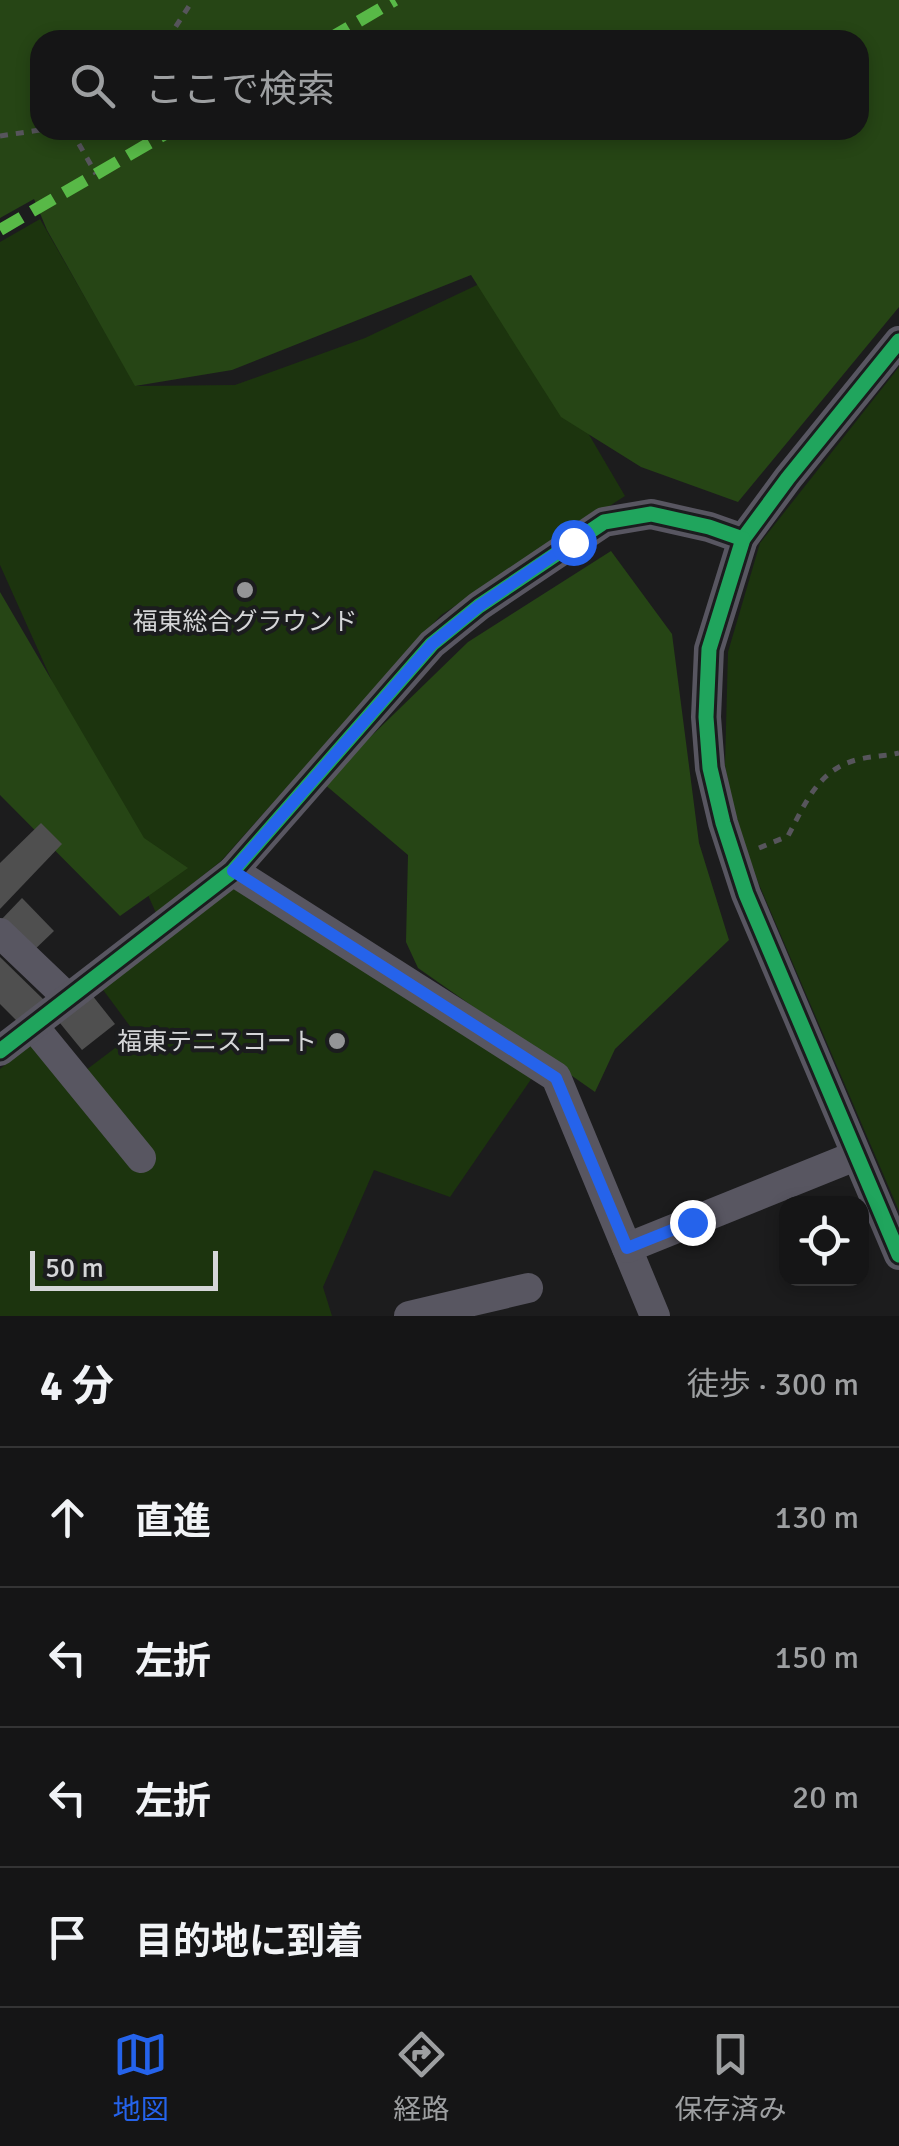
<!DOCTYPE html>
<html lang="ja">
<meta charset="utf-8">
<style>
:root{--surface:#151516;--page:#1e1e1f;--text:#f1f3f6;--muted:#9d9fa1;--line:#343435;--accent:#2563eb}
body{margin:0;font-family:Signika,"Noto Sans JP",sans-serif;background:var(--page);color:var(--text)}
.controls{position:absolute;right:30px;bottom:30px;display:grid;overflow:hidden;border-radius:20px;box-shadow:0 5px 15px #0003}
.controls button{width:90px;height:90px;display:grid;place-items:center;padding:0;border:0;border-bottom:2px solid var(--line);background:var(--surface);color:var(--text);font:50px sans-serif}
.scale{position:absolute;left:30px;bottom:25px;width:188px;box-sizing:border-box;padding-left:10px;border:5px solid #d5d6d8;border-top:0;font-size:28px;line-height:35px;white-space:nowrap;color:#d5d6d8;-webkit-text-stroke:8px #1b1c1e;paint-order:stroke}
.stop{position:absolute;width:30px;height:30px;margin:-22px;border:8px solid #2563eb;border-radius:50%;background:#fff}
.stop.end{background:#2563eb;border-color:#fff;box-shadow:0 2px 10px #0008}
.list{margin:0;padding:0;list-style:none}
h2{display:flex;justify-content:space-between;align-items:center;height:130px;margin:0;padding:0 40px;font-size:42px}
h2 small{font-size:32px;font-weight:400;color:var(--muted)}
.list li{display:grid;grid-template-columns:65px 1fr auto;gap:30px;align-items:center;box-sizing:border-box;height:140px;padding:0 40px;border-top:2px solid var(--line)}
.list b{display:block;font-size:38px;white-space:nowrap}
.list em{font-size:32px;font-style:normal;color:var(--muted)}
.icon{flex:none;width:55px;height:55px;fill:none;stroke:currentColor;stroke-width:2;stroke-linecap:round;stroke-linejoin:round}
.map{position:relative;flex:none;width:899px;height:1316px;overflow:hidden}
.search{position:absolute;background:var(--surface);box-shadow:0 5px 15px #0003;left:30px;right:30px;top:30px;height:110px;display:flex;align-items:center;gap:25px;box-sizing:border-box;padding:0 35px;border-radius:30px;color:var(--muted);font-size:38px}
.sheet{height:690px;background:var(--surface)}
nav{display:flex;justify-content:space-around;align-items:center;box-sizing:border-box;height:140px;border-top:2px solid var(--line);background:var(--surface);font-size:28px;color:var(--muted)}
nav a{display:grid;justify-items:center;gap:5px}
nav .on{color:var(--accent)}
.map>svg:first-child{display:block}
</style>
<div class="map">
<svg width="899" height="1316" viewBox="0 0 899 1316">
<rect width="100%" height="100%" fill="#1c1c1d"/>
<g fill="#1c340e">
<path d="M40,219L136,386L235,385L365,338L496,276L625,496L441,615L221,861L156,913L0,565V242Z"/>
<path d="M899,367V1211L758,882L735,817L725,765L728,652L760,543Z"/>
<path d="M228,885L534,1075L450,1197L374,1170L323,1287L332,1316H0V1069L51,1027L86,1070L135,1033L101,987Z"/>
</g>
<g fill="#264515" fill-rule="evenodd">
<path d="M0,0H899V307L738,502L641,467L561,417L471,275L232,370L135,386L47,230L34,199L0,218ZM40,40H859V130H40Z"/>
<path d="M611,551L672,634L699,843L729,940L615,1049L595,1092L418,968L406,942L408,855L323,783L468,642Z"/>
<path d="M0,592L144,838L188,868L120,916L0,795Z"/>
</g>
<g fill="#4f4f4f">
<path d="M41,823L62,844L0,909V863Z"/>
<path d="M22,898L54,931L30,954L0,921Z"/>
<path d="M0,957L45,1001L21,1025L0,1004Z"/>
<path d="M88,990L115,1024L82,1050L55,1017Z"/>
</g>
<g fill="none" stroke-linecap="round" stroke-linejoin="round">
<g stroke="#57555c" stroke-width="5" stroke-dasharray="8 8" stroke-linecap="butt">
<path d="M167,40L193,0"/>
<path d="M71,130L96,174"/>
<path d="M0,136L40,130"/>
<path d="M759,848L788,836C806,802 819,768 860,759C873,756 886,756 899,753"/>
</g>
<g stroke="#585661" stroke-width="30">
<path d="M899,341L788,478L743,539L709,649L706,717L710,768L723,823L746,894L899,1255"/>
<path d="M233,871L556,1077L655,1316"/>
<path d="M0,933L68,998"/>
<path d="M34,1027L141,1158"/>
<path d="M0,1051L233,871L432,644L479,606L604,522L651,514L709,527L743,539"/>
<path d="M627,1248L855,1156"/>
<path d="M409,1316L528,1288"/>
</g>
<g stroke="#58b947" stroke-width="12" stroke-dasharray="25 12" stroke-linecap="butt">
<path d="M327,40L395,0"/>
<path d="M0,230L172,130"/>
</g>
<g stroke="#1b1c1e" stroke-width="21">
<g id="cycleway">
<path d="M899,341L788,478L743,539L709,649L706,717L710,768L723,823L746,894L899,1255"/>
<path d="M0,1051L233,871L432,644L479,606L604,522L651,514L709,527L743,539"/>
</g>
</g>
<use href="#cycleway" stroke="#20a55d" stroke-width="15"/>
</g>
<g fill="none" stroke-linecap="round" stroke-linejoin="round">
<path stroke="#2563eb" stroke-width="12" d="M573,542L479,606L432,644L233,871L556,1078L627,1248L692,1222"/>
</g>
<g fill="#949597" stroke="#1b1c1e" stroke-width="4">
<circle cx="245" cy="590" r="10"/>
<circle cx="337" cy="1041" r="10"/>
</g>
<g text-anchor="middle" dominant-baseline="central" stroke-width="8" stroke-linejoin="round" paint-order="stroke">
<g font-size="25" fill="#d5d6d8" stroke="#1b1c1e">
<text x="245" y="621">福東総合グラウンド</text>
<text x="317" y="1041" text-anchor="end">福東テニスコート</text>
</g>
</g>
</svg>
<div class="controls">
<button><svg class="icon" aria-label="locate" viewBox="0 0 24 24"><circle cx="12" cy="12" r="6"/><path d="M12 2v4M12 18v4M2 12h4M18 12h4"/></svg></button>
</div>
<div class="scale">50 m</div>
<div class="stop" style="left:573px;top:542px"></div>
<div class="stop end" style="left:692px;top:1222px"></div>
<div class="search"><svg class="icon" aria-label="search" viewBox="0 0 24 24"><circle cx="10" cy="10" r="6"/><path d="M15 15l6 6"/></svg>ここで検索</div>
</div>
<section class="sheet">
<h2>4 分<small>徒歩 · 300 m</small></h2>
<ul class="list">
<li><svg class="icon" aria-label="ahead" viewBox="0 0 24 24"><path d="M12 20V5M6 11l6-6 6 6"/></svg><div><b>直進</b></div><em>130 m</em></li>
<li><svg class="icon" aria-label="left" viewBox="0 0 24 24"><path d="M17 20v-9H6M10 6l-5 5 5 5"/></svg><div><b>左折</b></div><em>150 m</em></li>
<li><svg class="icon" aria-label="left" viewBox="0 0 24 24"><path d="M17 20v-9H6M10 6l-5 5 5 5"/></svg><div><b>左折</b></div><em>20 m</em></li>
<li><svg class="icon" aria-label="arrive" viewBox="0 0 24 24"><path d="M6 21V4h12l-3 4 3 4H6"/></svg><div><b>目的地に到着</b></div></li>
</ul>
</section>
<nav>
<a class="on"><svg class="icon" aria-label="map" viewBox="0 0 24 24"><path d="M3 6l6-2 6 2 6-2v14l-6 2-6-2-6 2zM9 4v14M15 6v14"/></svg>地図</a>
<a><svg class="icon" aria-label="directions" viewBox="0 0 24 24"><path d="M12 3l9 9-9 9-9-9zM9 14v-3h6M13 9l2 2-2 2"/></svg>経路</a>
<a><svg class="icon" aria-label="saved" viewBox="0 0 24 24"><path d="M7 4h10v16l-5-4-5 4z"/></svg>保存済み</a>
</nav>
